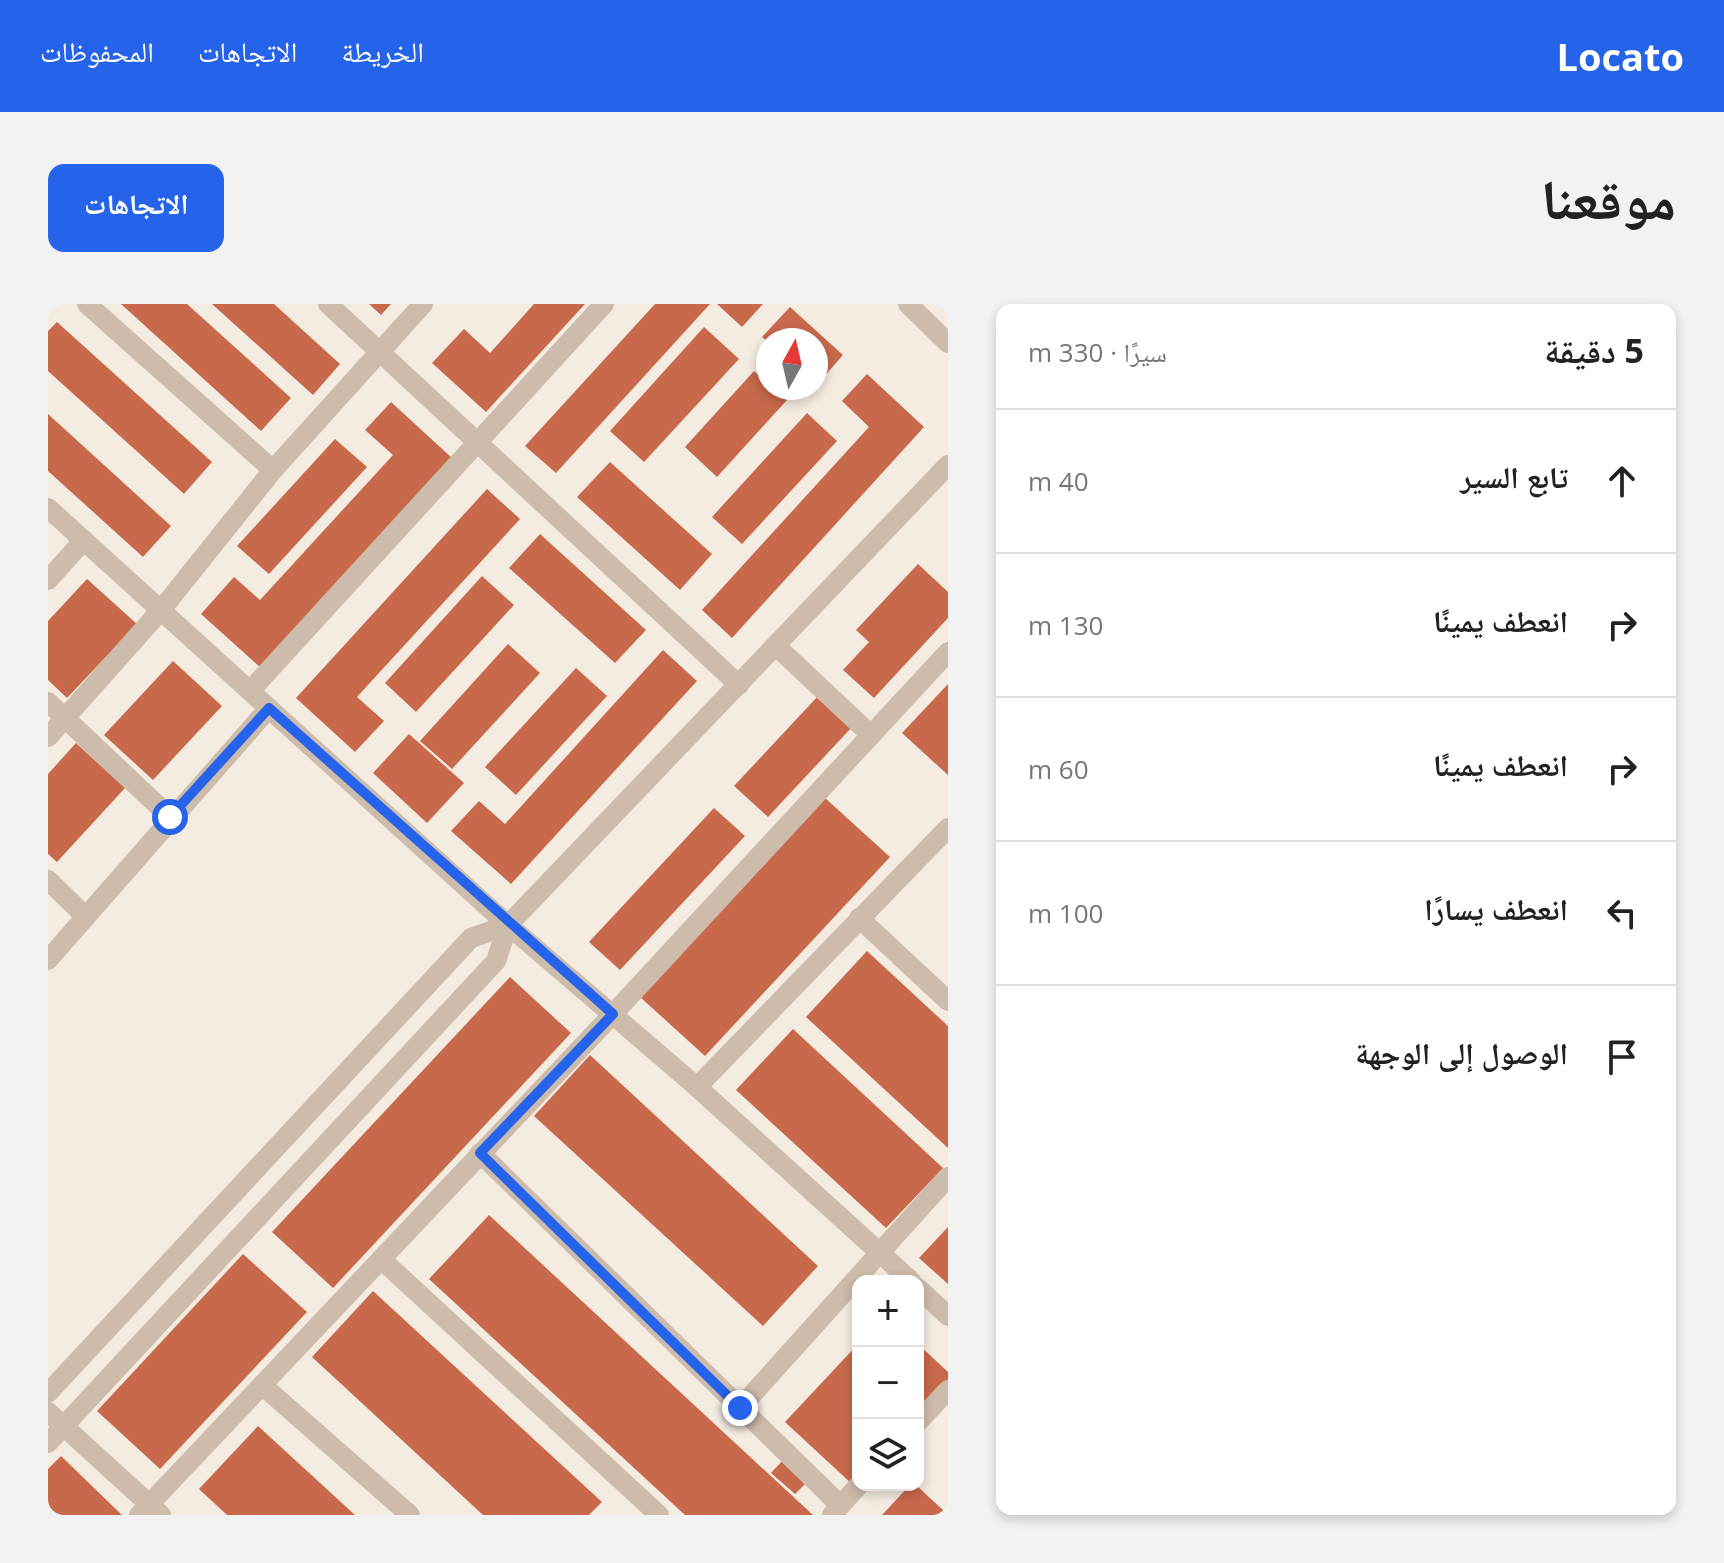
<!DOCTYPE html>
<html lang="ar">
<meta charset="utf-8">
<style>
:root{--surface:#fff;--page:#f2f2f2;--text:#222;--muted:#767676;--line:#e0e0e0;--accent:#2563eb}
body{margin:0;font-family:"Open Sans","Noto Naskh Arabic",sans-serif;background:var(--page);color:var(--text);direction:rtl}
.controls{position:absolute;right:24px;bottom:24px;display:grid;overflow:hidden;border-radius:16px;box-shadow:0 4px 12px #0003}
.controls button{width:72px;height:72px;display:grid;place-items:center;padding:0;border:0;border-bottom:2px solid var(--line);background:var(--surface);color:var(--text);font:40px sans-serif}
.compass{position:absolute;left:708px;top:24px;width:72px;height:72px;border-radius:50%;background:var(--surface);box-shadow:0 4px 12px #0003;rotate:8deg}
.stop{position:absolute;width:24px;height:24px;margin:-18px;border:6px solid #2563eb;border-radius:50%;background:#fff}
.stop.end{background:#2563eb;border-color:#fff;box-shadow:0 2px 8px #0008}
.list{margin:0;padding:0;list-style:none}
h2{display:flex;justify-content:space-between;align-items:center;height:104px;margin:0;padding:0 32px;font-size:34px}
h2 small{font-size:26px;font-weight:400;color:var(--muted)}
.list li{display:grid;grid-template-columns:52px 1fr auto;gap:24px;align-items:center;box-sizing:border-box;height:144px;padding:0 32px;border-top:2px solid var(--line)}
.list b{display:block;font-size:30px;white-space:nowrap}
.list em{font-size:26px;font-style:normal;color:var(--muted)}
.icon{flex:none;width:44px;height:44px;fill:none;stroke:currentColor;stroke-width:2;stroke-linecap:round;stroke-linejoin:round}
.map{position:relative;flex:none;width:900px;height:1211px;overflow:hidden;direction:ltr;border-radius:16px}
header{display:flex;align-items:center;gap:48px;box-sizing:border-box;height:112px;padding:0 40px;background:var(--accent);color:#fff}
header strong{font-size:38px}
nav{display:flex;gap:44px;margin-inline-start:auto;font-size:28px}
.intro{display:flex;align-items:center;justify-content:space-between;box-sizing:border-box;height:192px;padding:0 48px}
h1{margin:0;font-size:56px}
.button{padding:20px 36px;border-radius:16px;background:var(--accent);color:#fff;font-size:28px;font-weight:700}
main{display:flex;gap:48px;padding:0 48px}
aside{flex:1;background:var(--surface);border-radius:16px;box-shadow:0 4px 12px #0003}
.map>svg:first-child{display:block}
</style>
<header>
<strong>Locato</strong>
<nav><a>الخريطة</a><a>الاتجاهات</a><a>المحفوظات</a></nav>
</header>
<div class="intro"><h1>موقعنا</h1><a class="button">الاتجاهات</a></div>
<main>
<aside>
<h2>5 دقيقة<small>سيرًا · 330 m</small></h2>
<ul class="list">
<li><svg class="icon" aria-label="ahead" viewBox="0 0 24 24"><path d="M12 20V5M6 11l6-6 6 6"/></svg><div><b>تابع السير</b></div><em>40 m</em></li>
<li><svg class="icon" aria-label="right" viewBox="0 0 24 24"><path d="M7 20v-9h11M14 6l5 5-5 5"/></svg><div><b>انعطف يمينًا</b></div><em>130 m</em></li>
<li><svg class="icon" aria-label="right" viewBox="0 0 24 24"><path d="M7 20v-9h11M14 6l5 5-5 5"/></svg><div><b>انعطف يمينًا</b></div><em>60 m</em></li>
<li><svg class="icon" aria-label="left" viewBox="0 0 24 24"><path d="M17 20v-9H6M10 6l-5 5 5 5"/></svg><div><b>انعطف يسارًا</b></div><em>100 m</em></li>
<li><svg class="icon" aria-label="arrive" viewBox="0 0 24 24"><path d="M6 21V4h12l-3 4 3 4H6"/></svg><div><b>الوصول إلى الوجهة</b></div></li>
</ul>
</aside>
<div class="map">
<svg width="900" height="1211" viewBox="0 0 900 1211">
<rect width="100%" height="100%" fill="#f4ebe1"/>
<g fill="#c8694b">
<path d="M73,0H139L243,94L213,127Z"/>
<path d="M164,0H226L292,60L265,91Z"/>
<path d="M321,0H343L333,11Z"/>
<path d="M486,0H537L438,108L384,59L416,25L442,49Z"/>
<path d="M607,0H662L508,169L477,142Z"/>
<path d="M669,0H715L694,23Z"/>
<path d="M742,3L795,51L768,82V36L720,38L714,33Z"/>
<path d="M9,18L164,158L136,190L0,67V27Z"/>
<path d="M656,23L691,55L596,158L562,127Z"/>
<path d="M706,67L720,79V84L739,96L669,173L637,143Z"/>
<path d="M819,70L876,123L684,334L654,306L821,123L794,97Z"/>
<path d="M343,98L404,154L213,364L153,310L186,273L212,296L345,151L317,126Z"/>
<path d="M759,109L789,137L694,240L664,213Z"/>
<path d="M0,110L123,222L95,253L0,167Z"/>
<path d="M287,135L319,163L221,270L189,242Z"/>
<path d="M562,158L664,250L632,286L529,193Z"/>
<path d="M439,185L472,215L309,393L336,417L307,448L248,394Z"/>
<path d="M492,230L598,326L567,359L461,264Z"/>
<path d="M870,260L900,288V314L826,394L795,366L821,338L808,326Z"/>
<path d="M434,272L466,301L368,408L337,379Z"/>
<path d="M39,275L89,320L19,394L0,376V317Z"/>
<path d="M460,340L492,369L404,465L372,437Z"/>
<path d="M615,346L649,377L463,580L403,527L431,497L457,520Z"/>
<path d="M125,357L174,402L105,476L56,431Z"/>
<path d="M528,364L559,392L468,491L437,463Z"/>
<path d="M900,380V471L854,429Z"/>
<path d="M771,391L805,422L720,513L686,482Z"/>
<path d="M361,430L416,479L379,519L325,469Z"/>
<path d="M28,439L77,484L9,558L0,550V470Z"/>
<path d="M776,493L842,553L657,752L591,692Z"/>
<path d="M666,504L697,532L572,666L541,638Z"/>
<path d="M819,647L900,722V844L758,713Z"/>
<path d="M462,673L523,729L285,984L224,928Z"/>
<path d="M745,725L895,864L838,924L688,786Z"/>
<path d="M542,751L770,962L715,1022L486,812Z"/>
<path d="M441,911L765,1211H637L381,975Z"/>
<path d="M900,923V980L871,954Z"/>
<path d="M195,950L259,1008L112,1165L49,1107Z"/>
<path d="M325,987L554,1198L541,1211H435L264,1053Z"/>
<path d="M810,1040V1176L805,1181L737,1118Z"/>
<path d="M870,1040L900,1068V1079L870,1111Z"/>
<path d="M210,1122L307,1211H179L151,1185Z"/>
<path d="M13,1152L74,1211H0V1165Z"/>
<path d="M736,1155L760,1177L747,1190L723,1169Z"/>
<path d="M862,1181H868L896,1207L892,1211H834Z"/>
</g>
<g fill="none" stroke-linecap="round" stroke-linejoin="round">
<g stroke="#cdbbac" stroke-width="20">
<path d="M39,0L225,166"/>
<path d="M280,0L691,381"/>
<path d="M860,0L900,39"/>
<path d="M0,204L460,621L649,783L863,977"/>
<path d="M0,276L36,236"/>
<path d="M728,342L823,431"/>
<path d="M202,387L556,0"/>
<path d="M0,398L122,513"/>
<path d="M0,433L113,306L225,166L375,0"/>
<path d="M0,576L37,612"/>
<path d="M811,614L900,697"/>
<path d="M0,656L221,404"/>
<path d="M649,783L900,524"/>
<path d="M432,849L792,1201"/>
<path d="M333,955L611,1211"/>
<path d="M870,984L900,1012"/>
<path d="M214,1081L362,1211"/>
<path d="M0,1089L423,634L460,621L900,161"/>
<path d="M692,1104L900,873"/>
<path d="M0,1108L113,1211"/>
<path d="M870,1118L900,1086"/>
<path d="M0,1139L448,657L460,621"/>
<path d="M91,1211L565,710L900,348"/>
<path d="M784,1211L811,1181"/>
</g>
</g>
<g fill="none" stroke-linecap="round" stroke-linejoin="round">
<path stroke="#2563eb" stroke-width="10" d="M122,513L221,404L565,710L432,849L692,1104"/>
</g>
</svg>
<div class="controls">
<button>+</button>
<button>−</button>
<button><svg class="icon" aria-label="layers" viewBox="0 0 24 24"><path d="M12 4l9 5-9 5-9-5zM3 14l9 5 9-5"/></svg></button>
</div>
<svg class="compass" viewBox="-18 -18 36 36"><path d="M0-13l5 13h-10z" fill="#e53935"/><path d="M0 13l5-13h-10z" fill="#767676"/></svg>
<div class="stop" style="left:122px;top:513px"></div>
<div class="stop end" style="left:692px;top:1104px"></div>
</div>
</main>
